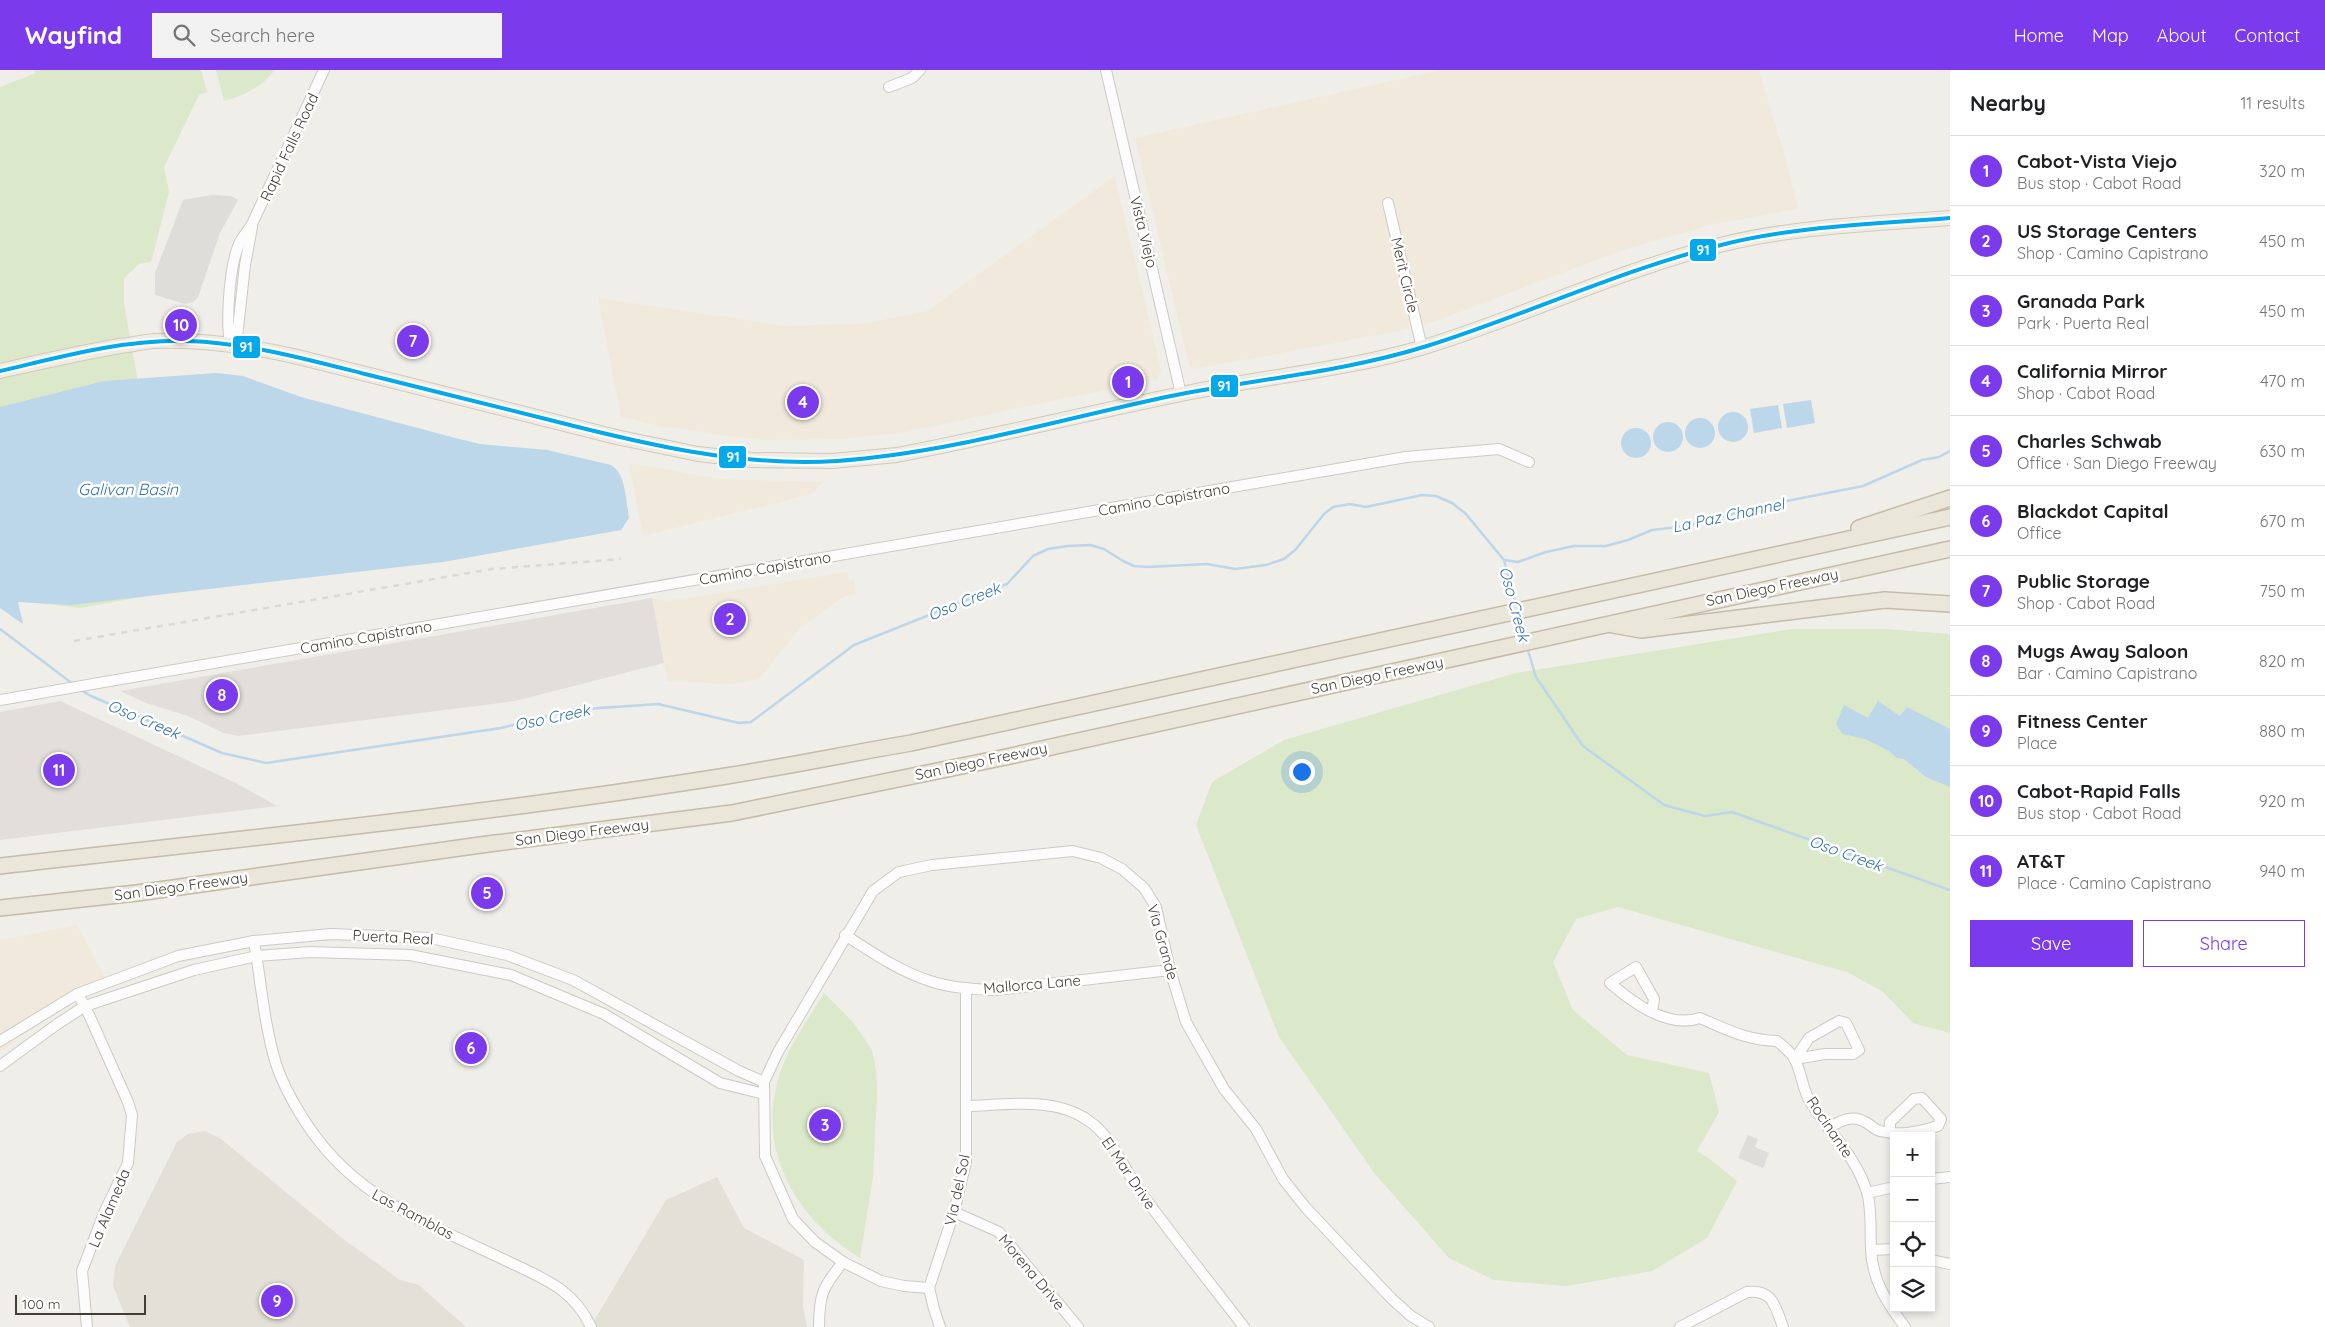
<!DOCTYPE html>
<meta charset="utf-8">
<style>
:root{--surface:#fff;--page:#f2f2f2;--text:#202124;--muted:#757577;--line:#e0e0e0;--accent:#7c3aed}
body{margin:0;font-family:Quicksand,sans-serif;background:var(--page);color:var(--text)}
.controls{position:absolute;right:15px;bottom:15px;display:grid;overflow:hidden;border-radius:0px;box-shadow:0 2px 8px #0003}
.controls button{width:45px;height:45px;display:grid;place-items:center;padding:0;border:0;border-bottom:1px solid var(--line);background:var(--surface);color:var(--text);font:25px sans-serif}
.scale{position:absolute;left:15px;bottom:12px;width:131px;box-sizing:border-box;padding-left:5px;border:2px solid #443f36;border-top:0;font-size:14px;line-height:18px;white-space:nowrap;color:#443f36;-webkit-text-stroke:4px #fff;paint-order:stroke}
.you{position:absolute;left:1301px;top:701px;width:18px;height:18px;margin:-12px;border:4px solid #fff;border-radius:50%;background:#1a73e8;box-shadow:0 0 0 8px #1a73e833}
.badge{display:grid;place-items:center;width:32px;height:32px;border-radius:50%;background:var(--accent);color:#fff;font-size:16px;font-weight:700}
.pin{position:absolute;translate:-50% -50%;border:2px solid #fff;box-shadow:0 1px 5px #0006}
.list{margin:0;padding:0;list-style:none}
h2{display:flex;justify-content:space-between;align-items:center;height:65px;margin:0;padding:0 20px;font-size:21px}
h2 small{font-size:16px;font-weight:400;color:var(--muted)}
.list li{display:grid;grid-template-columns:32px 1fr auto;gap:15px;align-items:center;box-sizing:border-box;height:70px;padding:0 20px;border-top:1px solid var(--line)}
.list b{display:block;font-size:19px;white-space:nowrap}
.list p{margin:0;font-size:16px;white-space:nowrap;color:var(--muted)}
.list em{font-size:16px;font-style:normal;color:var(--muted)}
.actions{display:flex;gap:10px;padding:15px 20px}
.actions a{flex:1;padding:11px 0;border:1px solid var(--accent);border-radius:0px;text-align:center;font-size:18px;color:var(--accent)}
.actions .main{background:var(--accent);color:#fff}
.icon{flex:none;width:28px;height:28px;fill:none;stroke:currentColor;stroke-width:2;stroke-linecap:round;stroke-linejoin:round}
.map{position:relative;flex:none;width:1950px;height:1257px;overflow:hidden}
header{display:flex;align-items:center;gap:30px;box-sizing:border-box;height:70px;padding:0 25px;background:var(--accent);color:#fff}
header strong{font-size:24px}
nav{display:flex;gap:28px;margin-inline-start:auto;font-size:18px}
.search{width:350px;height:45px;background:var(--page);display:flex;align-items:center;gap:12px;box-sizing:border-box;padding:0 18px;border-radius:0px;color:var(--muted);font-size:19px}
main{display:flex}
aside{flex:1;background:var(--surface)}
.map>svg:first-child{display:block}
</style>
<header>
<strong>Wayfind</strong>
<div class="search"><svg class="icon" aria-label="search" viewBox="0 0 24 24"><circle cx="10" cy="10" r="6"/><path d="M15 15l6 6"/></svg>Search here</div>
<nav><a>Home</a><a>Map</a><a>About</a><a>Contact</a></nav>
</header>
<main>
<div class="map">
<svg width="1950" height="1257" viewBox="0 0 1950 1257">
<rect width="100%" height="100%" fill="#efeee9"/>
<g fill="#e3e0d7">
<path d="M205,1061L221,1069L342,1168L400,1210L419,1215L466,1257H130L113,1216L115,1196L177,1072L188,1064Z"/>
<path d="M717,1107L744,1158L804,1190L803,1236L807,1257H597L594,1251L666,1130Z"/>
</g>
<g fill="#f1eadc">
<path d="M1441,0H1759L1786,90L1798,139L1714,154L1620,181L1436,251L1399,261L1196,299L1189,295L1135,68Z"/>
<path d="M1115,106L1161,300L1157,309L901,363L842,369L769,370L736,367L664,357L621,347L598,228L787,256L867,253L927,241Z"/>
<path d="M629,393L721,409L823,412L812,424L643,466Z"/>
<path d="M847,502L849,511L854,510L856,524L845,526L800,558L759,609L729,614L668,611L652,528L667,531Z"/>
<path d="M77,855L105,908L16,970L0,983V870Z"/>
</g>
<g fill="#e2dfda">
<path d="M652,528L664,593L515,631L238,666L224,663L188,646L146,633L120,621Z"/>
<path d="M60,631L236,713L277,736L0,770V642Z"/>
</g>
<g fill="#dbe8ca">
<path d="M34,0H201L207,22L199,25L164,97L169,122L151,192L139,194L124,208V233L140,324L599,444L80,538L20,531L0,517V17L36,3Z"/>
<path d="M216,0H275C261,17 245,25 224,31Z"/>
<path d="M1792,559H1885L1950,564V963L1913,953L1882,921L1847,902L1618,837L1576,849L1553,892L1573,940L1627,985L1709,1003L1719,1042L1697,1081L1711,1090L1737,1111L1707,1168L1652,1201L1567,1216L1494,1210L1449,1188L1375,1104L1279,967L1196,755L1212,712L1284,670L1516,603Z"/>
<path d="M824,923L853,952L872,980L876,1000L877,1023L873,1107L860,1188C790,1145 751,1070 785,990C795,967 811,945 824,923Z"/>
</g>
<g fill="#deddd9">
<path d="M212,125L231,126L238,130L220,163L198,227L193,232L185,234L155,225V203L183,130Z"/>
<path d="M1748,1065L1758,1069L1755,1077L1769,1083L1763,1098L1738,1088Z"/>
</g>
<g fill="#bcd6ea">
<path d="M216,303L243,306L301,327L459,369L480,374L547,380L611,395C626,403 626,432 629,448L621,460L443,492L71,535L18,532L23,554L0,538V337L104,311Z"/>
<path d="M1811,330L1815,353L1787,358L1783,334Z"/>
<path d="M1778,335L1782,358L1754,363L1750,339Z"/>
<circle cx="1733" cy="357" r="15"/>
<circle cx="1700" cy="363" r="15"/>
<circle cx="1668" cy="367" r="15"/>
<circle cx="1636" cy="373" r="15"/>
<path d="M1878,631L1900,646L1907,637L1950,659V717L1926,707L1904,689L1897,688L1889,681L1865,669L1843,664L1836,654L1844,635L1868,648Z"/>
</g>
<g fill="none" stroke-linecap="round" stroke-linejoin="round">
<g stroke="#bcd6ea" stroke-width="2.5">
<path d="M1504,490L1518,492L1546,482L1574,476H1606L1628,470L1652,460L1687,456L1761,436L1863,416L1922,390L1939,387L1950,381"/>
<path d="M1519,545L1524,567"/>
<path d="M0,559L73,614"/>
<path d="M1527,577L1536,607L1583,676L1664,735L1705,746L1732,742L1950,820"/>
<path d="M81,620L91,626L222,683L266,693L501,658L571,640L658,634L739,653L751,652L854,575L1007,514L1033,486L1048,479L1068,476L1090,475L1104,479L1123,491L1134,496L1147,497L1207,494L1235,499L1266,495L1284,489L1296,479L1324,444L1333,437L1350,434L1366,437L1422,425L1436,426L1452,433L1465,443L1504,490L1516,535"/>
</g>
<g stroke="#cccac5" stroke-width="12">
<g id="minor">
<path d="M1106,0L1181,324"/>
<path d="M889,17L912,8L920,0"/>
<path d="M1388,133L1422,278"/>
<path d="M230,274C226,250 229,192 241,170C244,165 249,160 252,154L324,0"/>
<path d="M230,274L237,267L245,195L252,157"/>
<path d="M0,630L1406,387L1499,379L1529,392"/>
<path d="M845,865C873,883 899,901 930,911C950,918 974,919 995,920L1170,900"/>
<path d="M254,871C261,912 264,954 276,994C282,1012 291,1029 301,1045C351,1128 424,1151 507,1191C542,1208 573,1218 591,1257"/>
<path d="M77,924L85,936L128,1032L132,1045L128,1093L104,1143L82,1201L87,1257"/>
<path d="M1652,942L1654,929L1636,897L1610,913C1633,933 1668,959 1700,948C1728,960 1746,970 1777,971C1783,976 1792,983 1795,990C1802,1003 1802,1020 1811,1033C1830,1063 1856,1087 1867,1122C1872,1140 1870,1160 1871,1179C1872,1210 1887,1233 1905,1257"/>
<path d="M1839,951L1846,953L1859,980L1853,984H1825L1795,989L1809,968Z"/>
<path d="M0,971L77,924L178,886L254,871L331,864L431,868L507,885L573,910L739,1001L764,1012"/>
<path d="M0,996L56,955L85,936L194,900L257,886L310,882L410,885L511,905L604,944L720,1013L764,1024"/>
<path d="M967,1036C1005,1035 1055,1026 1089,1051C1114,1068 1124,1101 1142,1124C1175,1169 1210,1213 1244,1257"/>
<path d="M1828,1058C1842,1050 1852,1044 1867,1053C1872,1056 1875,1060 1880,1061C1901,1066 1918,1062 1938,1056L1941,1049L1922,1028L1914,1029L1890,1052V1063"/>
<path d="M1931,1109L1950,1107"/>
<path d="M1867,1123L1894,1117"/>
<path d="M954,1142L999,1162L1078,1257"/>
<path d="M1871,1180L1894,1179"/>
<path d="M1931,1190L1950,1194"/>
<path d="M929,1218L904,1216L881,1211L843,1192L815,1172L793,1149L765,1086L764,1012L778,982L873,821L899,802L932,795L1073,781L1101,788L1122,799L1144,818L1156,837L1170,900L1186,952L1224,1019L1256,1059L1283,1109L1306,1138L1392,1229L1411,1246L1429,1257"/>
<path d="M819,1257C819,1224 823,1217 843,1192"/>
<path d="M940,1257L934,1239L929,1218L954,1142L966,1092V918"/>
<path d="M1680,1257L1747,1222C1773,1219 1775,1236 1783,1257"/>
</g>
</g>
<g stroke="#d0cab8" stroke-width="16">
<path id="major" d="M0,301C40,292 79,283 120,276C131,275 142,272 154,271C203,269 250,276 298,287L616,367L698,384L752,390L832,391L897,385L927,379C1017,361 1106,339 1196,321C1271,306 1350,299 1424,277C1525,246 1621,199 1724,174C1798,156 1875,154 1950,148"/>
</g>
<g stroke="#c5bba6" stroke-width="18">
<g id="highway">
<path d="M1859,458L1950,428"/>
<path d="M1613,555L1641,560L1885,530L1950,534"/>
<path d="M0,796C240,769 481,745 720,707C784,697 847,684 911,673L1950,447"/>
<path d="M0,838L137,823L488,774L732,743L1006,687L1950,479"/>
</g>
</g>
<use href="#minor" stroke="#fdfcfc" stroke-width="10"/>
<use href="#major" stroke="#f0ece3" stroke-width="14"/>
<use href="#highway" stroke="#eae6da" stroke-width="15"/>
<path stroke="#d9d9d8" stroke-width="2.5" stroke-dasharray="6 6" stroke-linecap="butt" d="M74,571L492,499L621,489"/>
<g stroke="#fff" stroke-width="8">
<path id="bus-1" d="M0,301C61,287 125,269 188,271C248,273 306,289 365,304C427,319 488,335 550,350C644,374 739,397 837,391C950,383 1061,349 1171,326C1256,309 1344,302 1427,276C1526,245 1620,200 1721,175C1796,156 1874,154 1950,148"/>
</g>
<use href="#bus-1" stroke="#03a9e9" stroke-width="4"/>
</g>
<g text-anchor="middle" dominant-baseline="central" stroke-width="5" stroke-linejoin="round" paint-order="stroke">
<g font-size="15" fill="#443f36" stroke="#fff">
<text transform="translate(289 77) rotate(-65)">Rapid Falls Road</text>
<text transform="translate(1144 162) rotate(76)">Vista Viejo</text>
<text transform="translate(1405 205) rotate(77)">Merit Circle</text>
<text transform="translate(1164 429) rotate(-10)">Camino Capistrano</text>
<text transform="translate(765 498) rotate(-10)">Camino Capistrano</text>
<text transform="translate(1772 517) rotate(-12)">San Diego Freeway</text>
<text transform="translate(366 567) rotate(-10)">Camino Capistrano</text>
<text transform="translate(1377 605) rotate(-12)">San Diego Freeway</text>
<text transform="translate(981 691) rotate(-12)">San Diego Freeway</text>
<text transform="translate(582 762) rotate(-7)">San Diego Freeway</text>
<text transform="translate(181 816) rotate(-8)">San Diego Freeway</text>
<text transform="translate(393 867) rotate(3)">Puerta Real</text>
<text transform="translate(1163 872) rotate(74)">Via Grande</text>
<text transform="translate(1032 914) rotate(-5)">Mallorca Lane</text>
<text transform="translate(1830 1057) rotate(56)">Rocinante</text>
<text transform="translate(1129 1103) rotate(56)">El Mar Drive</text>
<text transform="translate(957 1120) rotate(-78)">Via del Sol</text>
<text transform="translate(109 1138) rotate(-67)">La Alameda</text>
<text transform="translate(413 1144) rotate(28)">Las Ramblas</text>
<text transform="translate(1032 1202) rotate(50)">Morena Drive</text>
</g>
<g font-size="16" font-style="italic" fill="#3674a9" stroke="#fff">
<text x="128" y="419">Galivan Basin</text>
<text transform="translate(1728 445) rotate(-12)">La Paz Channel</text>
<text transform="translate(964 531) rotate(-22)">Oso Creek</text>
<text transform="translate(1515 534) rotate(75)">Oso Creek</text>
<text transform="translate(552 647) rotate(-12)">Oso Creek</text>
<text transform="translate(144 649) rotate(23)">Oso Creek</text>
<text transform="translate(1846 783) rotate(20)">Oso Creek</text>
</g>
</g>
<g stroke="#fff" stroke-width="2">
<rect x="1689" y="168" width="28" height="24" rx="5" fill="#03a9e9"/>
<rect x="232" y="265" width="29" height="24" rx="5" fill="#03a9e9"/>
<rect x="1210" y="304" width="29" height="24" rx="5" fill="#03a9e9"/>
<rect x="718" y="375" width="29" height="24" rx="5" fill="#03a9e9"/>
</g>
<g font-size="14" text-anchor="middle" font-weight="bold" fill="#fff">
<text x="1703" y="185">91</text>
<text x="246" y="282">91</text>
<text x="1224" y="321">91</text>
<text x="733" y="392">91</text>
</g>
</svg>
<div class="controls">
<button>+</button>
<button>−</button>
<button><svg class="icon" aria-label="locate" viewBox="0 0 24 24"><circle cx="12" cy="12" r="6"/><path d="M12 2v4M12 18v4M2 12h4M18 12h4"/></svg></button>
<button><svg class="icon" aria-label="layers" viewBox="0 0 24 24"><path d="M12 4l9 5-9 5-9-5zM3 14l9 5 9-5"/></svg></button>
</div>
<div class="scale">100 m</div>
<div class="you"></div>
<div class="pin badge" style="left:1128px;top:312px">1</div>
<div class="pin badge" style="left:730px;top:549px">2</div>
<div class="pin badge" style="left:825px;top:1055px">3</div>
<div class="pin badge" style="left:803px;top:332px">4</div>
<div class="pin badge" style="left:487px;top:823px">5</div>
<div class="pin badge" style="left:471px;top:978px">6</div>
<div class="pin badge" style="left:413px;top:271px">7</div>
<div class="pin badge" style="left:222px;top:625px">8</div>
<div class="pin badge" style="left:277px;top:1231px">9</div>
<div class="pin badge" style="left:181px;top:255px">10</div>
<div class="pin badge" style="left:59px;top:700px">11</div>
</div>
<aside>
<h2>Nearby<small>11 results</small></h2>
<ul class="list">
<li><span class="badge">1</span><div><b>Cabot-Vista Viejo</b><p>Bus stop · Cabot Road</p></div><em>320 m</em></li>
<li><span class="badge">2</span><div><b>US Storage Centers</b><p>Shop · Camino Capistrano</p></div><em>450 m</em></li>
<li><span class="badge">3</span><div><b>Granada Park</b><p>Park · Puerta Real</p></div><em>450 m</em></li>
<li><span class="badge">4</span><div><b>California Mirror</b><p>Shop · Cabot Road</p></div><em>470 m</em></li>
<li><span class="badge">5</span><div><b>Charles Schwab</b><p>Office · San Diego Freeway</p></div><em>630 m</em></li>
<li><span class="badge">6</span><div><b>Blackdot Capital</b><p>Office</p></div><em>670 m</em></li>
<li><span class="badge">7</span><div><b>Public Storage</b><p>Shop · Cabot Road</p></div><em>750 m</em></li>
<li><span class="badge">8</span><div><b>Mugs Away Saloon</b><p>Bar · Camino Capistrano</p></div><em>820 m</em></li>
<li><span class="badge">9</span><div><b>Fitness Center</b><p>Place</p></div><em>880 m</em></li>
<li><span class="badge">10</span><div><b>Cabot-Rapid Falls</b><p>Bus stop · Cabot Road</p></div><em>920 m</em></li>
<li><span class="badge">11</span><div><b>AT&amp;T</b><p>Place · Camino Capistrano</p></div><em>940 m</em></li>
</ul>
<div class="actions"><a class="main">Save</a><a>Share</a></div>
</aside>
</main>
